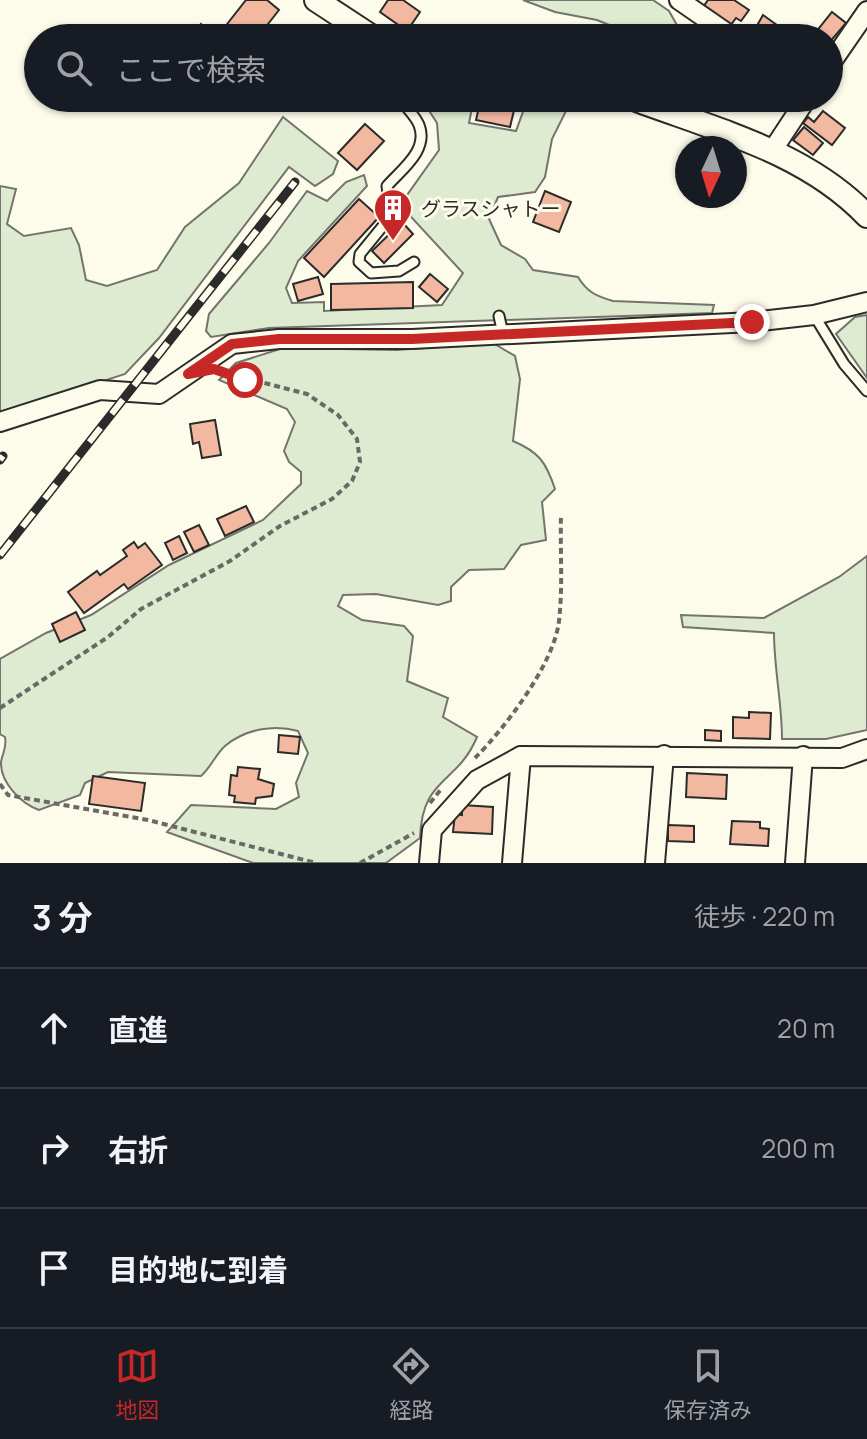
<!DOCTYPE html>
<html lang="ja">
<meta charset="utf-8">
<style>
:root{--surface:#171b24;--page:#20242c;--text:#f1f3f6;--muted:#9ea1a6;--line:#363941;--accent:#c62828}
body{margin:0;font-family:Manrope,"Noto Sans JP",sans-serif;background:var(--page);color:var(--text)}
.compass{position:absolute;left:675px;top:136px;width:72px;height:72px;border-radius:50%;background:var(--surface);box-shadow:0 2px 6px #0004;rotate:184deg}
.stop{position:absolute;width:24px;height:24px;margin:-18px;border:6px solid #c62828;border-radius:50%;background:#fff}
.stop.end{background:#c62828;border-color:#fff;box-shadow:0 2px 8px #0008}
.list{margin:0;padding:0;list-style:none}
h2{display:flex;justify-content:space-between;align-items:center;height:104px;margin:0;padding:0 32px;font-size:34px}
h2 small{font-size:26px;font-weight:400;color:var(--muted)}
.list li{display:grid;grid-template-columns:52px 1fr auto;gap:24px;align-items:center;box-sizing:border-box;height:120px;padding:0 32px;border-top:2px solid var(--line)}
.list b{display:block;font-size:30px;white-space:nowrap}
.list em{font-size:26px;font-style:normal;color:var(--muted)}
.icon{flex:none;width:44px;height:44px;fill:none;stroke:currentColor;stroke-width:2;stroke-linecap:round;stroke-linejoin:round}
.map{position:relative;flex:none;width:867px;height:863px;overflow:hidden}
.search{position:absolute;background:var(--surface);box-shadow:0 2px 6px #0004;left:24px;right:24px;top:24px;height:88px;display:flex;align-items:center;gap:20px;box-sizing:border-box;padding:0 28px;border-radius:44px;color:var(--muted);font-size:30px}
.sheet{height:464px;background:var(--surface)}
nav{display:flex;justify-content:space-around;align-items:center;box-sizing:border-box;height:112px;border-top:2px solid var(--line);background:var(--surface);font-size:22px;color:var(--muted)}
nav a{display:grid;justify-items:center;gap:4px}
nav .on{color:var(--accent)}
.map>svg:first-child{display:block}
</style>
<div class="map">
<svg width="867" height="863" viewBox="0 0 867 863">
<rect width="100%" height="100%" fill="#fdfbea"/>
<g fill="#deebd1" stroke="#74746e" stroke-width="2">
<path d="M523,0H653L669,11L682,34L680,38H641L597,20L555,12Z"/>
<path d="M434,98H474L469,123L516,131L528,98H560L568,107L552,139L545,177L535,192L498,197L489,219L501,245L525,259L533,270L578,277C587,292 596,296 613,301L714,305L712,313L269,328L211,337L206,331L209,314L269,243L307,191L327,201L346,182L364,175L367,186L298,261L286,288L292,303L324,302V311L442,305L463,273L400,205L439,150L437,123L428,109Z"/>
<path d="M283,117L338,161L333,174L315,186L289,167L159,338L125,374L0,415V186L16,189L7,224L24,236L71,228L79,245L86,280L107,286L157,270L185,227L239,183Z"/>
<path d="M867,315V378L836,334L855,317Z"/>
<path d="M493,343L515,356L520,379L513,441C539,452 546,462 555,489L542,502L546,540L521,545L504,569L469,570L451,587V601L438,605L376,594L343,595L338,606L362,620L404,626L413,636L407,681L448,698L443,717L477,737C457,785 422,776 420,838L386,863H253L167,832L191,805L276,809L299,797L296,783L308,753L298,731C274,724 245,729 225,746C216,754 211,767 201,776L108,772L85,783L80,795L39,810C22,804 0,783 1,762C3,751 7,748 5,737L0,734V659L46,633L91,615L169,565L263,520L301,484V472L289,462L284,451L295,422L287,409L219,380L236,363L283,348L397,350Z"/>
<path d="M867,556V730L826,739H782C782,703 774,668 774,633L683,627L681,615L764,618L839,577Z"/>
</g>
<g fill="#f2b8a0" stroke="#2b2b2b" stroke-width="2">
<path d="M246,0H267L279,10L257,38H237L224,28Z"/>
<path d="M388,0H403L420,12L407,31L380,12Z"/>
<path d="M708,0H734L749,10L741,21L736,18L730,26L703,7Z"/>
<path d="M832,12L846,23L829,43V38L816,32Z"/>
<path d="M763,15L781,28L774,38H750Z"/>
<path d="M201,24L218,37L217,38H190Z"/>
<path d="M481,98H517L510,127L476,120Z"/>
<path d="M823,111L845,128L832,145L803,123L808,117L814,122Z"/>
<path d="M365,124L384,141L357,170L338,153Z"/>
<path d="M804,127L823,143L813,155L793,140Z"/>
<path d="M545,191L571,202L559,232L533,222Z"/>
<path d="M359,199L379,217L324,277L304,258Z"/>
<path d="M402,222L413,234L384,263L372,251Z"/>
<path d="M430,274L448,289L437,302L419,287Z"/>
<path d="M318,277L323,294L298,301L293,284Z"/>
<path d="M413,282V308L331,310V284Z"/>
<path d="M215,420L221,455L202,458L199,442L193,444L190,424Z"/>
<path d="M246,506L254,522L225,536L217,519Z"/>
<path d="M199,525L209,545L194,552L184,532Z"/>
<path d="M179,536L187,553L173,560L165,543Z"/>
<path d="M134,542L138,548L145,543L162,565L128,589L124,584L84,613L68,592L97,571L100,575L127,556L123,550Z"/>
<path d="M76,612L85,630L60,642L52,624Z"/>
<path d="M749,712L771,713L770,739L733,738V717L749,718Z"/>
<path d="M705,730L721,731V741L705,740Z"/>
<path d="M279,735L300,737L298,754L278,752Z"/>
<path d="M238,767L260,769L258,779L274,784L272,796L256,798L255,804L234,802L235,796L229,795L231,775L237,776Z"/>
<path d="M687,773L727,775L726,799L686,797Z"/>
<path d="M93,776L145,783L141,811L89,804Z"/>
<path d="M462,805L493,807L492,834L453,832L455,814L462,815Z"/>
<path d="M732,821L760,822V828L769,829L768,846L730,844Z"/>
<path d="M668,825L694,826V842L668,841Z"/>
</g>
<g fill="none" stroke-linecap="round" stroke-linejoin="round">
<g stroke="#2b2b2b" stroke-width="13">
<g id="service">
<path d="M400,98C405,107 415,115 419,125C429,150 402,169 387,186L391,216L360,254L359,262L371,273L399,271L414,262"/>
<path d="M814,315L844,364L867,391"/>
<path d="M499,316L503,334"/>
</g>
</g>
<g stroke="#2b2b2b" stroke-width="22">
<g id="minor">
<path d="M679,0L734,38"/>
<path d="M829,66L867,11"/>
<path d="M772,151L807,98"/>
<path d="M0,422L100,390L159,394L232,344L279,339H412L752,322L814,315L867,302"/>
<path d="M429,863L432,830L477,780L521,756L842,758L867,749"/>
<path d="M512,863L521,756"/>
<path d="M655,863L664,755"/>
<path d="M795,863L803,756"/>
</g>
</g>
<g stroke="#2b2b2b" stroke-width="26">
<g id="tertiary">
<path d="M316,0L374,38"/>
<path d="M631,98C713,129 805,151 867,216"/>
</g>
</g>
<g stroke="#6a6964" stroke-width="4" stroke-dasharray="6 4" stroke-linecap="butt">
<path d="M0,708L108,637L141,609L230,561L280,526L332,499L352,481L360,462L357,439L338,415L307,394L222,372"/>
<path d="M475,758C505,728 554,664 559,621C563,586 560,549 561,514"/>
<path d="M0,784L8,795L148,820L316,863"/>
<path d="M430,803L442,788"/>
<path d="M360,863L414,833"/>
</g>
<use href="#service" stroke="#fdfbea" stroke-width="9"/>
<use href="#minor" stroke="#fdfbea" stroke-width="18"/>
<use href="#tertiary" stroke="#fdfbea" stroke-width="22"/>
<g stroke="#2b2b2b" stroke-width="9">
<g id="rail">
<path d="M0,460L3,456"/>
<path d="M0,555L295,182"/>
</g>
</g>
<use href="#rail" stroke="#fdfbea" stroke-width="6" stroke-dasharray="18" stroke-linecap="butt"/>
</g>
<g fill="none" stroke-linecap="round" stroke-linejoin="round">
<path stroke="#c62828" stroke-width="10" d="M245,380L214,369L188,374L232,344L279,339H412L752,322"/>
</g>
<defs>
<g id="building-pin" transform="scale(2)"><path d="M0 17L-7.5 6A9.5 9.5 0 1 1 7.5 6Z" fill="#c62828" stroke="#fdfbea"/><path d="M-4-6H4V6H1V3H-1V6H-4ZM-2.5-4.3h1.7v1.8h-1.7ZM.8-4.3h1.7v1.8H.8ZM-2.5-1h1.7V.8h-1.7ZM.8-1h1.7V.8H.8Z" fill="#fff"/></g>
</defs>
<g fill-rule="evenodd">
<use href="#building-pin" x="393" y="208"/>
</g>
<g text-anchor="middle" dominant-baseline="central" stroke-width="6" stroke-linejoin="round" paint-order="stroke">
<g font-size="20" fill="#2b2b2b" stroke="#fdfbea" text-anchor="start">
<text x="421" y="208">グラスシャトー</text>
</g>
</g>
</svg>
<svg class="compass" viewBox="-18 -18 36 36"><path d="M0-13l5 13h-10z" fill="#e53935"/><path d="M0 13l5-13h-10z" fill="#9ea1a6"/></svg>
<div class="stop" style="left:245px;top:380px"></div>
<div class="stop end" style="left:752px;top:322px"></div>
<div class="search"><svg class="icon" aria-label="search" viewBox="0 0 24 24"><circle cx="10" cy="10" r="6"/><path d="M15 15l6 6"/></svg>ここで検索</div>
</div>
<section class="sheet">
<h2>3 分<small>徒歩 · 220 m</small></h2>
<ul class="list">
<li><svg class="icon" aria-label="ahead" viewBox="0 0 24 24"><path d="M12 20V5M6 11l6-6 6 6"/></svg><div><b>直進</b></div><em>20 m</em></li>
<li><svg class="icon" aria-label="right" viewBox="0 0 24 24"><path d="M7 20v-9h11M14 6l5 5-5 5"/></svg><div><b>右折</b></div><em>200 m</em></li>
<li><svg class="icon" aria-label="arrive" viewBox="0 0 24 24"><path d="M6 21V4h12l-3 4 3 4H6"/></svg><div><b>目的地に到着</b></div></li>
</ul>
</section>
<nav>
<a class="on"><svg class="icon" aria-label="map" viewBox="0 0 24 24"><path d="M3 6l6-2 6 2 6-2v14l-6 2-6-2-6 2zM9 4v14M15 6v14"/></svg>地図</a>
<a><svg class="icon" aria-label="directions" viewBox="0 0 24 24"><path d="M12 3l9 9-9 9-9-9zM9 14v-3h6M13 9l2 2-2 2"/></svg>経路</a>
<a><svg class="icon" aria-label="saved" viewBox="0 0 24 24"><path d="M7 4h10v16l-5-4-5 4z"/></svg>保存済み</a>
</nav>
